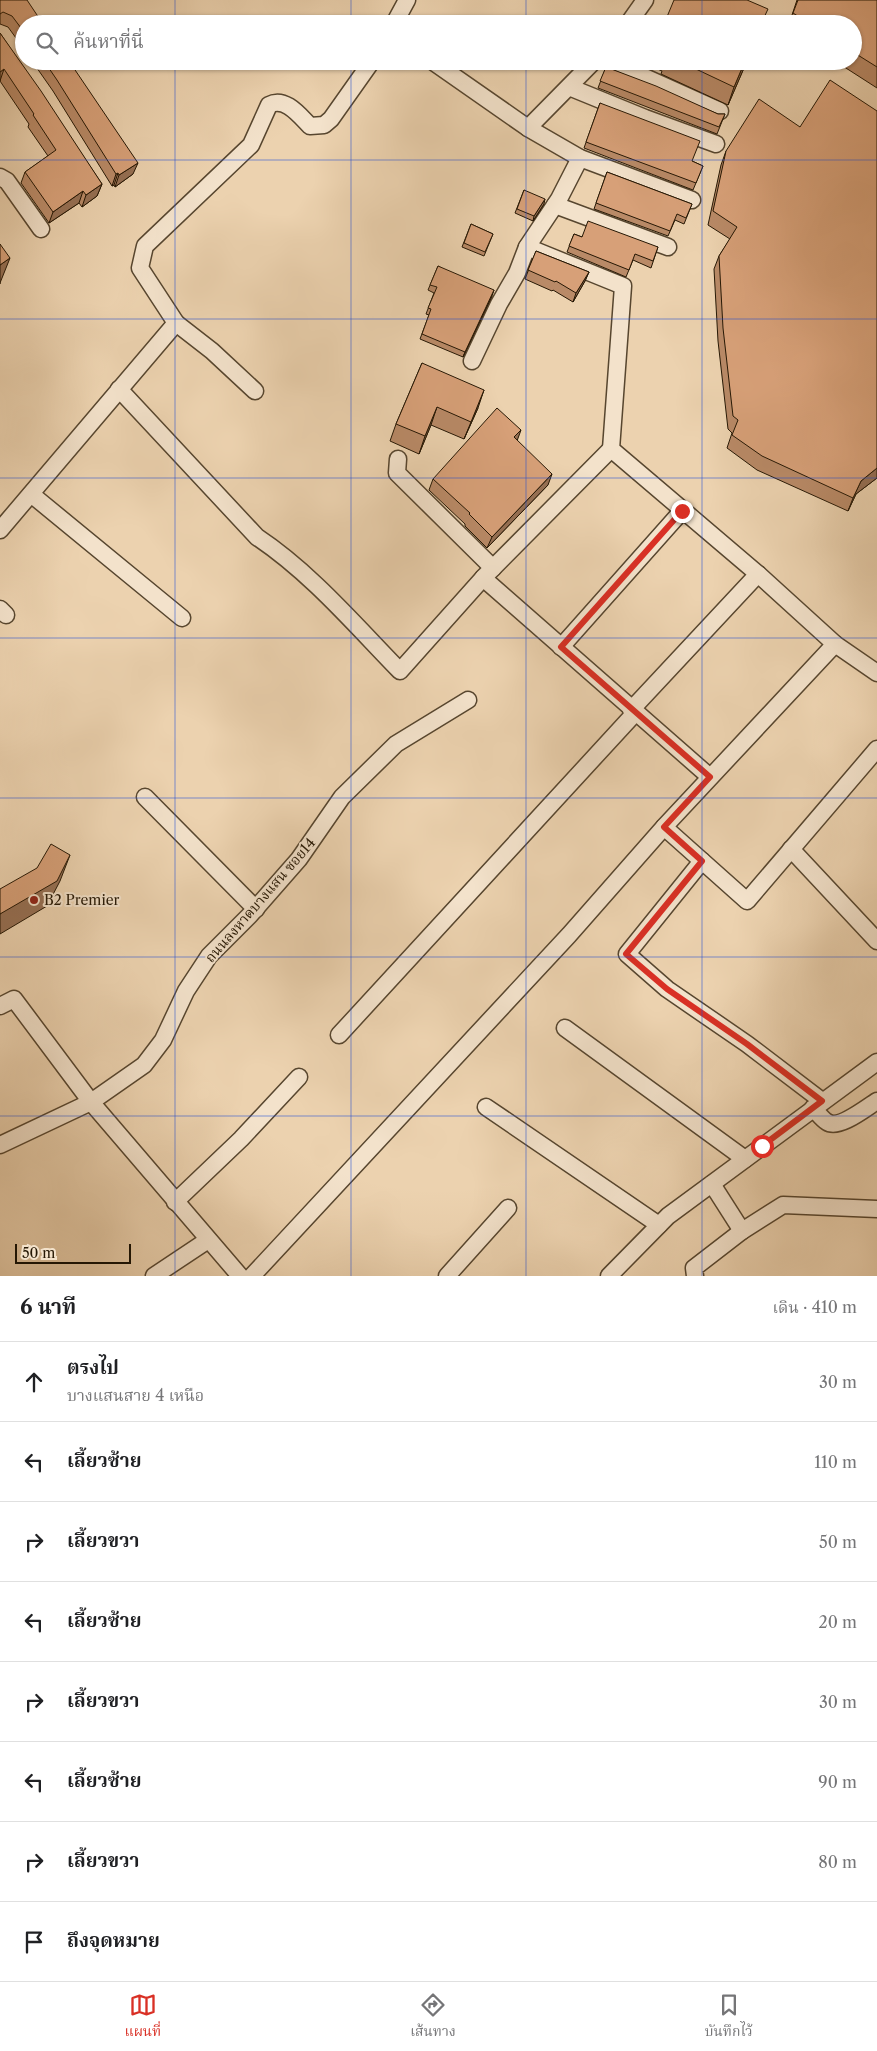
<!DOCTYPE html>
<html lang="th">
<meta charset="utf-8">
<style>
:root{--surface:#fff;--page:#f6f6f6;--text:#202124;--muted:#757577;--line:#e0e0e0;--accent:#d93025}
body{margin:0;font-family:"Libre Caslon Text","Noto Serif Thai",serif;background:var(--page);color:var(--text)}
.scale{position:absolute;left:15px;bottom:12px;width:116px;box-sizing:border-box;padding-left:5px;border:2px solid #251704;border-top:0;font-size:14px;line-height:18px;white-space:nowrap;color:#251704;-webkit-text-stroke:4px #f3e2cb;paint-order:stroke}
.stop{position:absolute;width:15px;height:15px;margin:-11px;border:4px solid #d93025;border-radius:50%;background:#fff}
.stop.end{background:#d93025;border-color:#fff;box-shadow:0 1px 5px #0008}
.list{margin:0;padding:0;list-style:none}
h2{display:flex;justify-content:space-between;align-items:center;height:65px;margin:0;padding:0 20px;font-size:21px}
h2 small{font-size:16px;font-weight:400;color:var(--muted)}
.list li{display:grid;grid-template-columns:32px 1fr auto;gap:15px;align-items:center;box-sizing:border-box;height:80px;padding:0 20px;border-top:1px solid var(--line)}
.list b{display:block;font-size:19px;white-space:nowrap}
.list p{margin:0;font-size:16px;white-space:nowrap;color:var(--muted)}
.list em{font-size:16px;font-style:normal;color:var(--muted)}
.icon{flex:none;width:28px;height:28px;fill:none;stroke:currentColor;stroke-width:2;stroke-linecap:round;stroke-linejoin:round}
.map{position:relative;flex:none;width:877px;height:1276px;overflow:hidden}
.search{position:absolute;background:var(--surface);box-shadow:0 1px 4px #0004;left:15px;right:15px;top:15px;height:55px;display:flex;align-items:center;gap:12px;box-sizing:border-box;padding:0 18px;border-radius:28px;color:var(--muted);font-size:19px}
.sheet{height:705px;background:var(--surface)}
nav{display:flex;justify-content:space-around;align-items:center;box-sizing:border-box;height:70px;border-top:1px solid var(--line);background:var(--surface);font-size:14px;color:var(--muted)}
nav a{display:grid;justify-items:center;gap:2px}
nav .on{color:var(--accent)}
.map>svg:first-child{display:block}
</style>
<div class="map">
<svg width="877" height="1276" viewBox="0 0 877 1276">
<rect width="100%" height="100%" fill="#ecd2af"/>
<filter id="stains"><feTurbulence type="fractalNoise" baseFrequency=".004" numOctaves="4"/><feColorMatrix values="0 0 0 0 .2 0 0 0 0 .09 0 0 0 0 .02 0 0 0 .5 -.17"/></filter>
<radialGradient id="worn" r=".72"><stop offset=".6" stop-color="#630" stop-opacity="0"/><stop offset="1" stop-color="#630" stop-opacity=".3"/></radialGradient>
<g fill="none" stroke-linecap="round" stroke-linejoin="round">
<g stroke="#57462f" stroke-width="19">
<g id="minor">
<path d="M394,24L407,0"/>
<path d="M628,24L645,0"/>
<path d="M432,61L528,128L580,158L692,200"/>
<path d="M609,61L720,111"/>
<path d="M569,87L645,118L716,144"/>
<path d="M528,128L594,61"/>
<path d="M0,177L7,181L41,229"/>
<path d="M555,205L668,247"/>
<path d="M527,247L623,286L611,449L758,574L835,644L877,673"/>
<path d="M176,323L212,351L255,391"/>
<path d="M472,361L499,304L517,273L527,247L559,199L580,158"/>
<path d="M119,389L257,537C311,573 355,625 400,671L483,578L611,449"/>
<path d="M398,459L397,473L493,568"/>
<path d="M31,494L182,618"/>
<path d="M0,530L176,323L140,268L145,246L251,145L269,105C285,96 300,116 310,126L324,125L331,119L372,61"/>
<path d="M483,578L710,777"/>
<path d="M0,609L6,615"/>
<path d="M561,647L682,511"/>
<path d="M631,710L758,574"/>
<path d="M145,797L256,909"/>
<path d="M664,827L747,901L877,749"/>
<path d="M791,849L877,941"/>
<path d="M702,861L627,954L667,989L747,1044L822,1101"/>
<path d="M0,1006L14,999L91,1102L240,1276"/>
<path d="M565,1028L745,1159"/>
<path d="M339,1035L635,713"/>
<path d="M486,1107L659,1225"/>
<path d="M813,1108C817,1112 822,1119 827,1122C839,1130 867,1107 877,1101"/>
<path d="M0,1145L91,1102L144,1065L163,1040L186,991L209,956L250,915L299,859L342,797L396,744L468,700"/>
<path d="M712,1184L742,1231"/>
<path d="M175,1202L241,1139L299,1077"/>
<path d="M154,1276L208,1240"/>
<path d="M252,1276L569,935L664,827L835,644"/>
<path d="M447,1276L508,1208"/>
<path d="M609,1276L668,1216L877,1062"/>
<path d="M695,1276L694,1268L742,1231L783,1205L877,1209"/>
</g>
</g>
<use href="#minor" stroke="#f3e2cb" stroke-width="16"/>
</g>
<g fill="#b98a67" stroke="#251704">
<path d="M0,0L24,24V49L8,27L0,24Z"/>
<path d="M797,0H877V88L835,61H853V24H789Z"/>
<path d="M0,33L102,184L97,196L82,207L79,203L49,223L21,183L25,172L48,156L28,127L29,124L0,81Z"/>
<path d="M32,61H69L133,174L115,187L114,185L112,186L53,91Z"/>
<path d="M649,61H747L728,105L661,74L662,71L648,65Z"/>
<path d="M606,67L718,114H725L717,134L598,88Z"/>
<path d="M600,103L692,161L703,166L693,190L584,148Z"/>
<path d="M877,111V478L856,494L848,511L757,470L727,448L732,433L728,429L718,341L714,269L719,256L730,239L708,225L721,165L726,151L800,127Z"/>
<path d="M607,172L692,204L684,224L675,220L668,236L594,209Z"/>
<path d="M524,190L544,204L533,221L515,213Z"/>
<path d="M471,224L493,234L484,256L462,247Z"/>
<path d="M574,234L582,237L658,247L651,268L633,260L626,277L567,252Z"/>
<path d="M536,251L589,272L585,281L573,302L553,290L552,291L525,279Z"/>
<path d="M438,266L492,296L463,357L420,339L429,315L426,314L434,293L428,290Z"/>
<path d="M422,363L478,408L464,439L431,425L419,454L390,441L396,424Z"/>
<path d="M517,440L548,485L487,548L465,526V524L429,490L433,479Z"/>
</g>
<g fill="#967054" stroke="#251704">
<path d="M745,61H747L728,105L734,87Z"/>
<path d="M4,69L0,81V72Z"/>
<path d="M138,163L133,174L115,187L119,175Z"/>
<path d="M118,173L114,185L112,186L116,174Z"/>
<path d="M102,184L97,196L82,207L86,195Z"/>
<path d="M83,191L79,203L49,223L53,212Z"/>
<path d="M545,199L544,204L533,221L534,216Z"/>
<path d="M10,258L0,283V284V265Z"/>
<path d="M589,272L585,281L573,302L576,293Z"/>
<path d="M494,290L492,296L463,357L465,352Z"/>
<path d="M484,390L478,408L464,439L471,422Z"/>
<path d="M437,407L431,425L419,454L425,436Z"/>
<path d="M521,430L517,441L514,437Z"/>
<path d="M877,468V478L856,494L848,511L853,498L861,481Z"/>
<path d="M552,474L548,485L487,548L492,537Z"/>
<path d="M70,855L60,881L47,906L0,934V914Z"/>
</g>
<g fill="#d7a078" stroke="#251704">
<path d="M0,0H27L43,24H24V32L12,16L3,12L0,14Z"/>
<path d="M674,0H747L768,9L761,24H664Z"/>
<path d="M798,0H877V67L853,52V24H810L793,13Z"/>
<path d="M0,33L41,91L102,184L86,195L83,191L53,212L25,172L56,150L33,115L34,114L4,69L0,72Z"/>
<path d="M44,61H69L138,163L119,175L118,173L116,174L57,80Z"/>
<path d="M679,61H745L734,87Z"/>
<path d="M606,67L656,86L718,114H725L719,127L600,81Z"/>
<path d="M830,80L877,111V468L861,481L853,498L762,456L732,435L738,420L733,416L723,328L719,256L737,227L713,211L726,151L759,99L800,127Z"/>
<path d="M600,103L700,141L692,161L703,166L696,183L586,142Z"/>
<path d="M607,172L692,204L686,218L677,214L670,231L596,203Z"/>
<path d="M524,190L545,199L534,216L517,209Z"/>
<path d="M588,221L658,247L653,261L635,254L629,270L569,246L574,234L582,237Z"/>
<path d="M471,224L493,234L485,252L464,243Z"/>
<path d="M0,244L10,258L0,265Z"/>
<path d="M536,251L589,272L576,293L556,281L555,282L528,270Z"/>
<path d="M438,266L494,290L465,352L422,334L431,309L428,308L437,287L430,285Z"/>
<path d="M422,363L484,390L471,422L437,407L425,436L396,424Z"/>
<path d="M497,408L521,430L514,437L552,474L492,537L469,514L470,513L433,479Z"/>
<path d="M51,844L70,855L57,881L0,914V889L37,868Z"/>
</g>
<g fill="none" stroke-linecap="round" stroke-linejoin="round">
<path stroke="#d93025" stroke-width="6" d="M682,511L561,647L710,777L664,827L702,861L626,954L667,989L747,1044L822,1101L762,1146"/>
</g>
<path fill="none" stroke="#1d4ed8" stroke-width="1" stroke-opacity="0.55" d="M175,0V24M351,0V24M526,0V24M702,0V24M175,61V1276M351,61V1276M526,61V1276M702,61V1276M0,160H877M0,319H877M0,478H877M0,638H877M0,798H877M0,957H877M0,1116H877"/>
<circle fill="#8f2418" stroke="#f3e2cb" stroke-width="2" cx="34" cy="900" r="5"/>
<g text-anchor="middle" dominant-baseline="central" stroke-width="4" stroke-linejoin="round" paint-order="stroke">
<g font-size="14" fill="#251704" stroke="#f3e2cb" text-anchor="start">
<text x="44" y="900">B2 Premier</text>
</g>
<g font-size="14" fill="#251704" stroke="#f3e2cb">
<text transform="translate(260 900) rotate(-49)">ถนนลงหาดบางแสน ซอย14</text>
</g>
</g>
<rect width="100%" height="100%" filter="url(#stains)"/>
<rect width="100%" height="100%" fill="url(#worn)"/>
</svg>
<div class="scale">50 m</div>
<div class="stop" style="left:762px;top:1146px"></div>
<div class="stop end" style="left:682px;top:511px"></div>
<div class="search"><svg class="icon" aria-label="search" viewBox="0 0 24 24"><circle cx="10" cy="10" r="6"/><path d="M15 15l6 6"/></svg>ค้นหาที่นี่</div>
</div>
<section class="sheet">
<h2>6 นาที<small>เดิน · 410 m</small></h2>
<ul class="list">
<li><svg class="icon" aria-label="ahead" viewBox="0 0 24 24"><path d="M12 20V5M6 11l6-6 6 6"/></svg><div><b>ตรงไป</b><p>บางแสนสาย 4 เหนือ</p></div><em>30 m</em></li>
<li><svg class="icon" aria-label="left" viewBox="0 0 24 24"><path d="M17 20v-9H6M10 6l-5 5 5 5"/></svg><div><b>เลี้ยวซ้าย</b></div><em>110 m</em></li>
<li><svg class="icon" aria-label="right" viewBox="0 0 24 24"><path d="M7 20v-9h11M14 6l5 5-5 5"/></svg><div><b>เลี้ยวขวา</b></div><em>50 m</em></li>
<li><svg class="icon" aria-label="left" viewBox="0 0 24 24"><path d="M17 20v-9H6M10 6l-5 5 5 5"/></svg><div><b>เลี้ยวซ้าย</b></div><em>20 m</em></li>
<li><svg class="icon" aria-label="right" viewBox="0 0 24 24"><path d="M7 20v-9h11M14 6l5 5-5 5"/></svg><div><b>เลี้ยวขวา</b></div><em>30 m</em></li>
<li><svg class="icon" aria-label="left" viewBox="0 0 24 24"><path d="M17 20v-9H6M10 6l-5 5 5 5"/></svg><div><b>เลี้ยวซ้าย</b></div><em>90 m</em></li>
<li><svg class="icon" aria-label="right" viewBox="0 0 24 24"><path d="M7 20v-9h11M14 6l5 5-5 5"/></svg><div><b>เลี้ยวขวา</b></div><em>80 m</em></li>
<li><svg class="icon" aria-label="arrive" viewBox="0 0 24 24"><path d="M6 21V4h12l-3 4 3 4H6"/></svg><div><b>ถึงจุดหมาย</b></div></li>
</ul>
</section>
<nav>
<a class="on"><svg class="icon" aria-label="map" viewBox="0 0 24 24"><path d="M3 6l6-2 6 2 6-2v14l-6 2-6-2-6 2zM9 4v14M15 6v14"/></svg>แผนที่</a>
<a><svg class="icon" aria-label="directions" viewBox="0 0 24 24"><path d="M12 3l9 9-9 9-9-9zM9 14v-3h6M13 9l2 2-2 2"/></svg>เส้นทาง</a>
<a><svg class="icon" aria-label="saved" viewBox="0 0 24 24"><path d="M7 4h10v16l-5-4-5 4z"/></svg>บันทึกไว้</a>
</nav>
